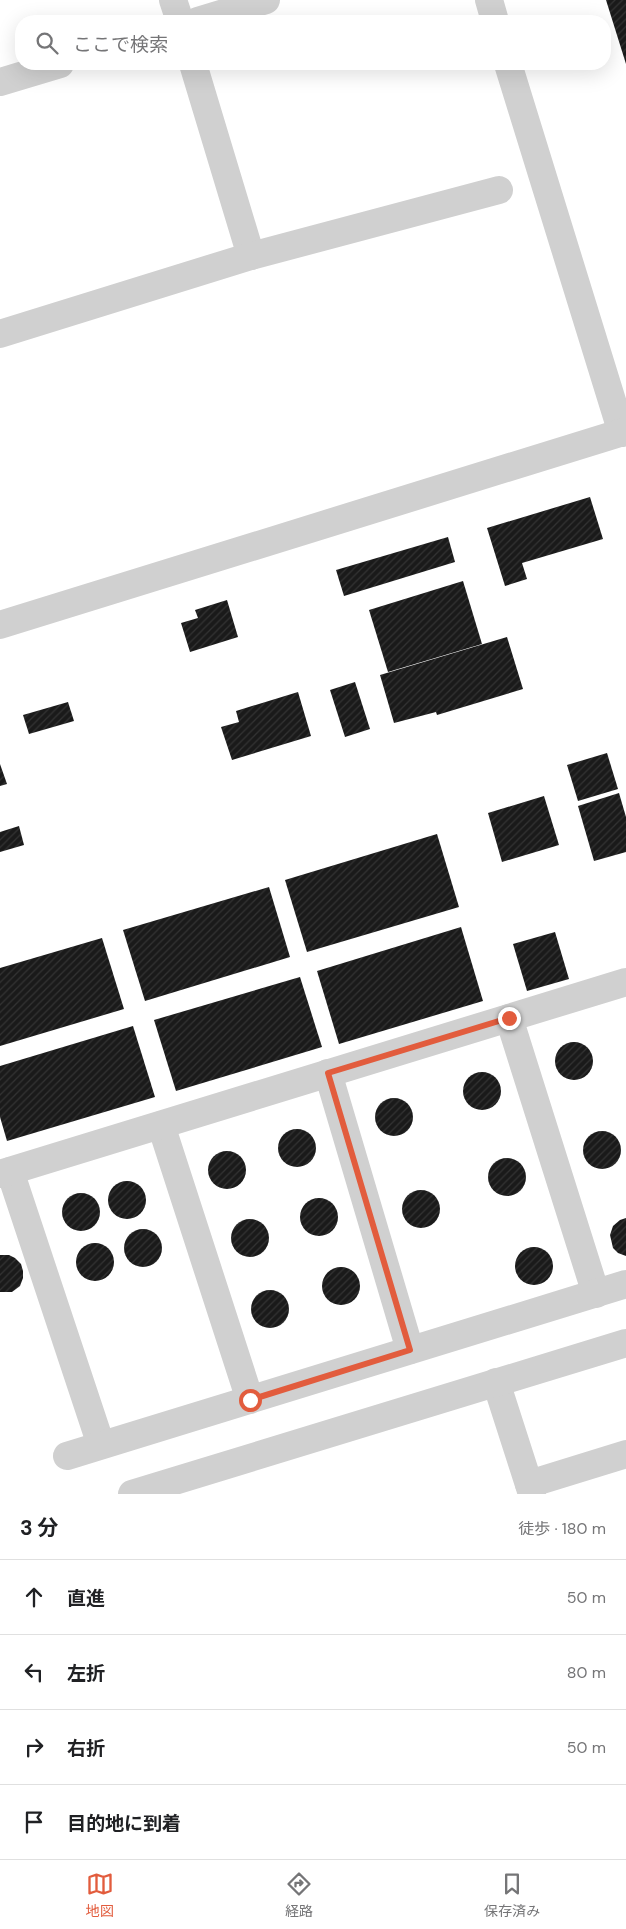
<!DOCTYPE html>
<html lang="ja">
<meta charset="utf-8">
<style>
:root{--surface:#fff;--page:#f2f2f2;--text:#202124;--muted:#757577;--line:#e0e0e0;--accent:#e25c3d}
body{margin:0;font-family:"DM Sans","Noto Sans JP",sans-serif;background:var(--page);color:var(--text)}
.stop{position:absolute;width:15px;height:15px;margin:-11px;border:4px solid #e25c3d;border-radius:50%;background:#fff}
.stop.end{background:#e25c3d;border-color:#fff;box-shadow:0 1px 5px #0008}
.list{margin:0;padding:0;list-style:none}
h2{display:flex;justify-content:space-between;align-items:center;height:65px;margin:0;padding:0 20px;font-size:21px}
h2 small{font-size:16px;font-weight:400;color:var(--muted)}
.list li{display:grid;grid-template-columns:32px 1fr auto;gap:15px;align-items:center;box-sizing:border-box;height:75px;padding:0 20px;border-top:1px solid var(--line)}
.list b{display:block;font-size:19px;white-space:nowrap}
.list em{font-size:16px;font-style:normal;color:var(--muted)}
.icon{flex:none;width:28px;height:28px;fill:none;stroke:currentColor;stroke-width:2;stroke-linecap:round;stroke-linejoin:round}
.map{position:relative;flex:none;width:626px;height:1494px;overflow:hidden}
.search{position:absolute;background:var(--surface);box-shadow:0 5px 20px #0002;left:15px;right:15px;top:15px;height:55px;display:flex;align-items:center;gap:12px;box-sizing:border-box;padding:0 18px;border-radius:20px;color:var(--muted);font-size:19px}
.sheet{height:365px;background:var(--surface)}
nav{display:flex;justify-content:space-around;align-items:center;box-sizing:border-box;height:70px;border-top:1px solid var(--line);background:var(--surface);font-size:14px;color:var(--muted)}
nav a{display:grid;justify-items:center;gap:2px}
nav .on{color:var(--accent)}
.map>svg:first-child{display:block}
</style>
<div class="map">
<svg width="626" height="1494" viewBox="0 0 626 1494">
<defs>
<pattern id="building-hatch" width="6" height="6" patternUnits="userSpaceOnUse" patternTransform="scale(1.25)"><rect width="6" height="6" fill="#1a1a1a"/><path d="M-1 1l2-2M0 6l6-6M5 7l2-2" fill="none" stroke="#333"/></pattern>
</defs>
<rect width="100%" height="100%" fill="#fff"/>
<g fill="url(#building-hatch)">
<path d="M606,0H626V64Z"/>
<path d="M590,497L603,539L522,563L527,579L505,586L487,528Z"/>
<path d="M448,537L455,562L344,596L336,570Z"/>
<path d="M463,581L482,644L388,672L369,610Z"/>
<path d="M227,600L238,637L190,652L181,623L198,618L195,610Z"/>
<path d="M507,637L523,689L437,715L436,712L394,723L380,675Z"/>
<path d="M355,682L370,729L345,737L330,690Z"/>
<path d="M298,692L311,736L232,760L221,727L239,722L236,711Z"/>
<path d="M68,702L74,721L29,734L23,715Z"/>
<path d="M607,753L618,789L578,801L567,765Z"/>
<path d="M0,764L7,784L0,786Z"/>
<path d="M619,793L626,817V852L594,861L578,806Z"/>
<path d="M544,796L559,845L502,862L488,813Z"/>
<path d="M19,826L24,845L0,852V832Z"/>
<path d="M437,834L459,907L307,952L285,880Z"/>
<path d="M269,887L290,957L145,1001L123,930Z"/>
<path d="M461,927L483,1001L339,1044L317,971Z"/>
<path d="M555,932L569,979L527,991L513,944Z"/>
<path d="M102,938L124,1009L0,1046V968Z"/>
<path d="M300,977L322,1047L176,1091L154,1020Z"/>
<path d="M133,1026L155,1097L7,1141L0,1117V1066Z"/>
<circle cx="574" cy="1061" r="19"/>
<circle cx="482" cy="1091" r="19"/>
<circle cx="394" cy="1117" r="19"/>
<circle cx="297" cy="1148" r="19"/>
<circle cx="602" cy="1150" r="19"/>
<circle cx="227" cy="1170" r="19"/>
<circle cx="507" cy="1177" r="19"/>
<circle cx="127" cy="1200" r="19"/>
<circle cx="421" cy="1209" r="19"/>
<circle cx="81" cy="1212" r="19"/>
<circle cx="319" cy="1217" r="19"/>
<path d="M626,1218V1256L618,1253L613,1248L610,1235L613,1226L620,1220Z"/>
<circle cx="250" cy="1238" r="19"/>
<circle cx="143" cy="1248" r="19"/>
<circle cx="95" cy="1262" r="19"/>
<circle cx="534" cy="1266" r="19"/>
<path d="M0,1255H9L15,1258L21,1264L23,1271V1278L20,1286L12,1292H0Z"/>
<circle cx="341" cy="1286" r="19"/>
<circle cx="270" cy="1309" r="19"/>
</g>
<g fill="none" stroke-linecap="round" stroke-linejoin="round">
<g stroke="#d0d0d0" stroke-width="28">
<path d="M173,0L180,21"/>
<path d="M489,0L495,21"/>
<path d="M198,21L266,0"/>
<path d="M193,64L251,256"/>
<path d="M508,64L622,433"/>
<path d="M0,82L60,64"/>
<path d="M0,334L251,256L499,190"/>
<path d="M0,625L626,431"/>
<path d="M509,1018L596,1294"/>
<path d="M328,1073L410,1350"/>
<path d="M161,1125L250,1400"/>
<path d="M10,1171L101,1445"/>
<path d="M0,1174L626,982"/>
<path d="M496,1382L532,1494"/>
<path d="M67,1456L626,1284"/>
<path d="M529,1484L626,1454"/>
<path d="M132,1494L626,1343"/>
</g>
</g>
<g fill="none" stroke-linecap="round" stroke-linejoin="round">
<path stroke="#e25c3d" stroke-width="6" d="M250,1400L410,1350L328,1073L509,1018"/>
</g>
</svg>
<div class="stop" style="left:250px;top:1400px"></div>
<div class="stop end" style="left:509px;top:1018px"></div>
<div class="search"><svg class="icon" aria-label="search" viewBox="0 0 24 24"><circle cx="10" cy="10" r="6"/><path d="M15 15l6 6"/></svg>ここで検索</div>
</div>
<section class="sheet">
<h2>3 分<small>徒歩 · 180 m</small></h2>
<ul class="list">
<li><svg class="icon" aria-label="ahead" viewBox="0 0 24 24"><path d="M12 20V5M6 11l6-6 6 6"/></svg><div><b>直進</b></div><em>50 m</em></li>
<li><svg class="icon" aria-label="left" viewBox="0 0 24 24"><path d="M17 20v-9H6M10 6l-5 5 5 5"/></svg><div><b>左折</b></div><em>80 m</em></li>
<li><svg class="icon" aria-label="right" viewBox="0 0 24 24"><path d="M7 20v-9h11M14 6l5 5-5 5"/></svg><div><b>右折</b></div><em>50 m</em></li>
<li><svg class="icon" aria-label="arrive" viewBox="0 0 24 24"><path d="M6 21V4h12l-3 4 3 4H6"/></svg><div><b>目的地に到着</b></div></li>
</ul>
</section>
<nav>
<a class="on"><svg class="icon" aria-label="map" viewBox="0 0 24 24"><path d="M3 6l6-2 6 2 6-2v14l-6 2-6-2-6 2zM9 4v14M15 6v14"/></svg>地図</a>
<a><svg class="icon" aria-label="directions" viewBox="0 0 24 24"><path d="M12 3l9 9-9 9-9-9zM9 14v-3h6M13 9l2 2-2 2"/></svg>経路</a>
<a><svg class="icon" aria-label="saved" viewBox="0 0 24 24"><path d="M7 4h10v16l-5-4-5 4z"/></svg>保存済み</a>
</nav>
